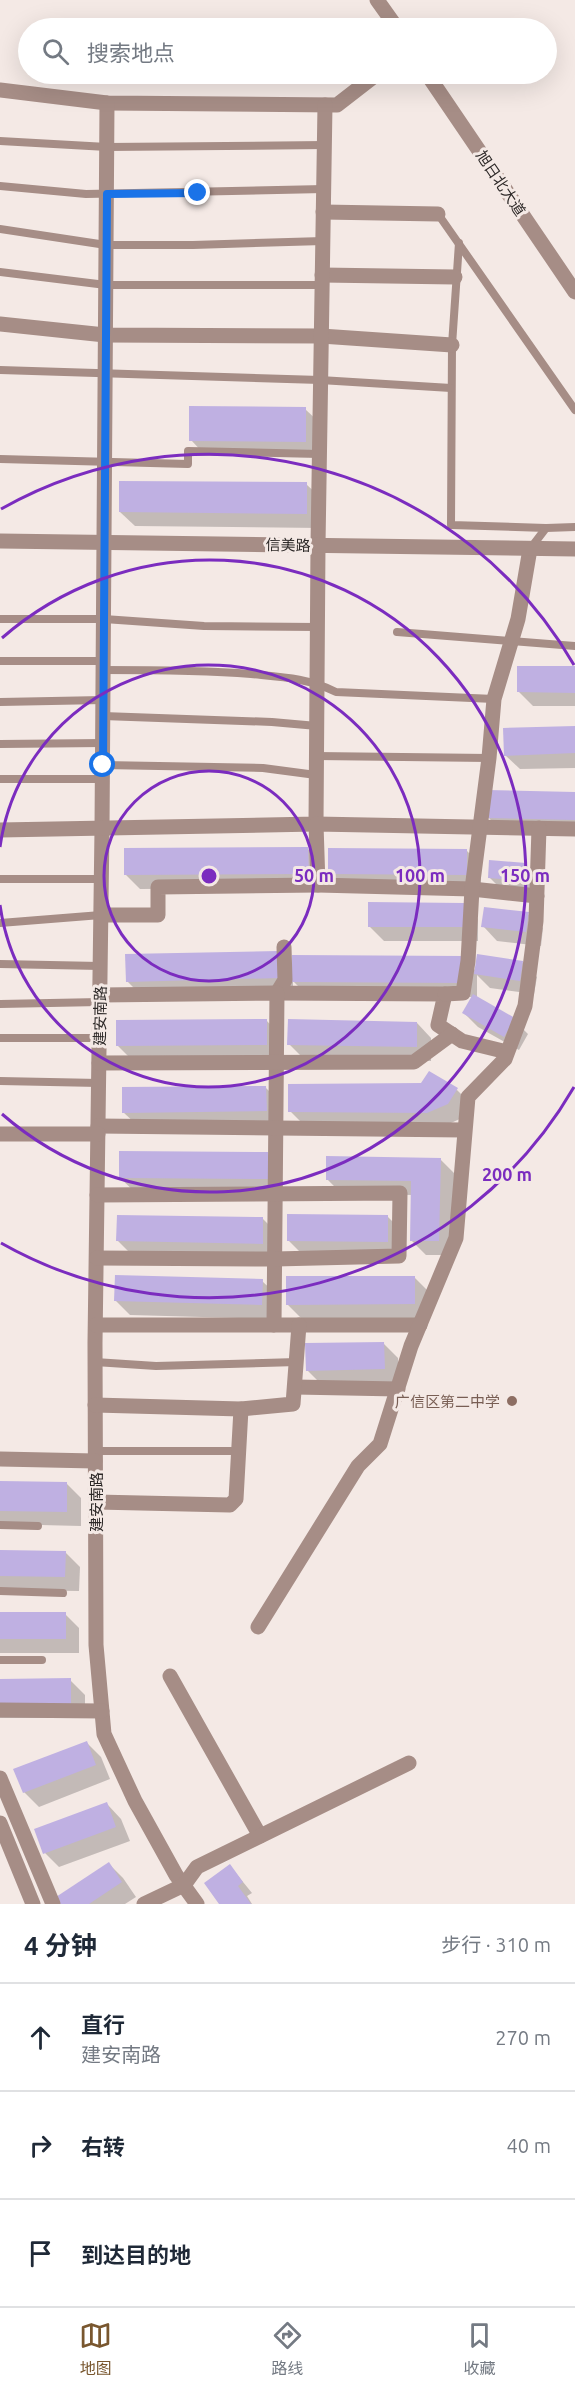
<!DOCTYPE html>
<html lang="zh">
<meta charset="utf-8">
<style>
:root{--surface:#fff;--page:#f6f6f7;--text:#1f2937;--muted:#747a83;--line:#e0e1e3;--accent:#79572f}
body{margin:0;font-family:Ubuntu,"Noto Sans SC",sans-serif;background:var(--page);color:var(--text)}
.stop{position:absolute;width:18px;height:18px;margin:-14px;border:4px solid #1a73e8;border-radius:50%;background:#fff}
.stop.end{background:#1a73e8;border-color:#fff;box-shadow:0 2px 6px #0008}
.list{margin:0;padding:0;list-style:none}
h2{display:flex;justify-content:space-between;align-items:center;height:78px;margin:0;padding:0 24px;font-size:26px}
h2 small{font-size:20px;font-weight:400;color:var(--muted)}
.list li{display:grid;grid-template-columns:39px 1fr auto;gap:18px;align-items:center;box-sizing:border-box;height:108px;padding:0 24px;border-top:2px solid var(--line)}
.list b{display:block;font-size:22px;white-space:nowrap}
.list p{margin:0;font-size:20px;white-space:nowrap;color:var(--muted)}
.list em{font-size:20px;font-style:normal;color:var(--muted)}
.icon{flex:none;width:33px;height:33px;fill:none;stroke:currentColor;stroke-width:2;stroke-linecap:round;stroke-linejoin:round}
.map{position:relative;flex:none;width:575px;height:1904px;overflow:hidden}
.search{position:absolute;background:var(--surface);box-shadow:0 6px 24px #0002;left:18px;right:18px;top:18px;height:66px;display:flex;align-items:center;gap:15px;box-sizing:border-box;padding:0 21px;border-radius:33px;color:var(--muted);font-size:22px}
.sheet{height:402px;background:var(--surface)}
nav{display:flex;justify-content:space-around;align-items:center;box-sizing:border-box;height:84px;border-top:2px solid var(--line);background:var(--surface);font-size:16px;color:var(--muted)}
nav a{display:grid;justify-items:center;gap:3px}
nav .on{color:var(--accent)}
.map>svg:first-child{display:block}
</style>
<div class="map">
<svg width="575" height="1904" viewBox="0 0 575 1904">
<rect width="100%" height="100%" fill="#f4e9e5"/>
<g fill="#0003">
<path d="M305,409L320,423V456L205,455L191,440Z"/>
<path d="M306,484L321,498V528L135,526L120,512Z"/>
<path d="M575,668V706H533L518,691Z"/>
<path d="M575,727V768L520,769L505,755Z"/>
<path d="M575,793V833L502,832L488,817Z"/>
<path d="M308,849L322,863L323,888L140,889L125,874Z"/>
<path d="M466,850L481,865V888H344L329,873Z"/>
<path d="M525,864L540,879L538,895L504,892L490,878Z"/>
<path d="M463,904L478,919V941H384L369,926Z"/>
<path d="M528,914L543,928L541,946L497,941L483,926Z"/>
<path d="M463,958L476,971L522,962L537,977L534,994L490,988L477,975V998L514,1020L528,1034L519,1050L478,1027L464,1013L473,997L308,996L293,981V992L142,996L127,981L294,967Z"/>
<path d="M266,1020L280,1035L281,1059L132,1060L117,1045Z"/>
<path d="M417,1023L431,1038V1061L304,1059L289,1044Z"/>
<path d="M266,1088L280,1102V1125L138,1126L123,1112Z"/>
<path d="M457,1090L471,1104L462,1118L442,1127L305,1126L290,1111Z"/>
<path d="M267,1153L282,1168V1193L135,1192L120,1178Z"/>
<path d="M440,1159L455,1174L453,1255H426L411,1240L412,1195L342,1194L327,1179Z"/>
<path d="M388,1217L402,1231V1255H303L288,1240Z"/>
<path d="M263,1219L277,1233V1258L132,1255L118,1241Z"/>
<path d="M414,1277L429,1292V1318L302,1319L287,1304Z"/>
<path d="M262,1281L277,1295L276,1319L130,1315L116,1301Z"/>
<path d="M383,1343L398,1358V1383L322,1385L307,1370Z"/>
<path d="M0,1482L67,1484L81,1498V1526L0,1524Z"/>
<path d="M0,1551L65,1552L80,1567L79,1591L0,1590Z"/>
<path d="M0,1614H65L79,1628V1653H0Z"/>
<path d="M0,1680H70L85,1695V1718H0Z"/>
<path d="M86,1742L101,1757L110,1779L39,1807L24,1792Z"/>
<path d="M107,1804L121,1819L130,1841L59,1867L45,1853Z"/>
<path d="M109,1864L123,1878L136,1897L125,1904H62Z"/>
<path d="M230,1866L252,1893L247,1896L252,1904H221Z"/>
</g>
<g fill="#bfb0e2">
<path d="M189,406L306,407V442L189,441Z"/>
<path d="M119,481L307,482V514L119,512Z"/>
<path d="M517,666H575V693L517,692Z"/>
<path d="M575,726V753L504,756L503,728Z"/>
<path d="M487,790L575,792V820L486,818Z"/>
<path d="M308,847L309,874L124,875V848Z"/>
<path d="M328,848L467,849V875L328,874Z"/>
<path d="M489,860L526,863L524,881L488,878Z"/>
<path d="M368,902L464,903V927H368Z"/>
<path d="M484,907L529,912L526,932L481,927Z"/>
<path d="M279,951L280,978L126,982L125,954Z"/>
<path d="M477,954L523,961L520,981L474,974Z"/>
<path d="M292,955L463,956V983L292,982Z"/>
<path d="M473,994L515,1018L504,1037L462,1013Z"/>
<path d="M267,1019V1045L116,1046V1020Z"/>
<path d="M288,1019L417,1022V1047L287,1045Z"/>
<path d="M429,1071L458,1088L448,1104L427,1113L288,1112V1084L421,1083Z"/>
<path d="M266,1086L267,1111L122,1113V1087Z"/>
<path d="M119,1151L268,1152V1179L119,1178Z"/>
<path d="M326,1156L441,1158L439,1241H410L411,1181L326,1180Z"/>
<path d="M287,1214L388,1215V1242L287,1241Z"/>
<path d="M117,1215L263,1217V1244L116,1241Z"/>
<path d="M115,1275L263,1279L262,1305L114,1301Z"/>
<path d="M286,1276H415V1304L286,1305Z"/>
<path d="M384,1342L385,1369L306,1371L305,1343Z"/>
<path d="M0,1481L67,1482V1512L0,1511Z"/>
<path d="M0,1550L66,1551L65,1577L0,1576Z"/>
<rect x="0" y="1612" width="66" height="27"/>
<path d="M71,1678V1704H0V1679Z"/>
<path d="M87,1741L96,1765L23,1793L13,1769Z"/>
<path d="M107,1802L116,1827L43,1854L34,1829Z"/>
<path d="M109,1862L122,1882L89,1904H60L56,1897Z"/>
<path d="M230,1864L243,1882L238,1886L251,1904H219L204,1883Z"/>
</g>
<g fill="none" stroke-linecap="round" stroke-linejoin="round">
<g stroke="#a68d86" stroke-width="8">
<path d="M0,141L107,147L325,145"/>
<path d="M0,186L86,194L324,189"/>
<path d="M438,214L575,410"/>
<path d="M0,229L106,245H193L323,241"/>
<path d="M459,243L452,345L451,525L546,528"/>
<path d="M0,272L106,285H322"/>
<path d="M0,370L320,380L451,388"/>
<path d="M0,459L188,464V451L319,454"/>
<path d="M530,549L546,528L575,527"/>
<path d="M0,619H104L204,626L317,627"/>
<path d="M397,632L575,646"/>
<path d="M0,661H103"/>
<path d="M103,670C153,670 201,670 251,674C281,677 308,678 336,692L494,699"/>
<path d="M0,702L103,700"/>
<path d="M103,716L272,722L317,726"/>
<path d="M0,744L103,743"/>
<path d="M316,756L489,758"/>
<path d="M103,765L263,768L316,775"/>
<path d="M0,779H103"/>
<path d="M0,879H102"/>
<path d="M0,923L101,915"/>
<path d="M0,964L100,966"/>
<path d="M0,1004L100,1002"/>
<path d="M0,1038H100"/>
<path d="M0,1081L99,1083"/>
<path d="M95,1362L156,1366L297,1362"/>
<path d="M95,1451H239"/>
<path d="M0,1525L38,1526"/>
<path d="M0,1591L63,1593"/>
<path d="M0,1660H42"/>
</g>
<g stroke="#a68d86" stroke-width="15">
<path d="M0,90L107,103L337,105L377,74"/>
<path d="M107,103L102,829L95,1343L96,1645L104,1734L135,1801L176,1875L197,1904"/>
<path d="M323,212L438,214"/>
<path d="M322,275L455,277"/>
<path d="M0,324L105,335L321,336L452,345"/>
<path d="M0,830L316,824L318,545L325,105"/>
<path d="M318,885L472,889L537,896"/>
<path d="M101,915H158V887L318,885L316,824L575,829"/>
<path d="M284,947L285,980L277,993L445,994L438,1025L462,1041L507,1052"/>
<path d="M445,994L463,993L468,961L472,889L489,758L494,699L518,619L530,549"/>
<path d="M100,995L277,993L274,1325"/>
<path d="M99,1063L414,1062L452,1034"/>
<path d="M98,1126L464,1130"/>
<path d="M0,1134H98"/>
<path d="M97,1258L275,1259L399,1256L400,1193L97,1195"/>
<path d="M96,1325H420"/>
<path d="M295,1387L398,1389"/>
<path d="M95,1405L241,1409L293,1404L299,1325"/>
<path d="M0,1459L95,1461"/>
<path d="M96,1502L230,1505L236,1499L241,1409"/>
<path d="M258,1627L358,1466L380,1444L411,1346L456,1238L468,1097L505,1059L525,1006L536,921L539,828"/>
<path d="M170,1676L260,1836"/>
<path d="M0,1710L102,1711"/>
<path d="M0,1778L53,1904"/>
<path d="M0,1823L33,1904"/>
<path d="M144,1904L184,1885L197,1867L409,1763"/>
</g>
<g stroke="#a68d86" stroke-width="15">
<path d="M377,0L397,28"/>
<path d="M427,74L575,292"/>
<path d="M0,541L575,549"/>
</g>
</g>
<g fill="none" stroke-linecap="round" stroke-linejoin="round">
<path stroke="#1a73e8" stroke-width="8" d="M103,765L107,194L198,193"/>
</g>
<g fill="none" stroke="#7b2cbf" stroke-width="3">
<circle cx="209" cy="876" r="105"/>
<path d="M0 847A211 211 0 1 1 0 905"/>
<path d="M2 638A316 316 0 1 1 2 1114"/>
<path d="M574 1087A422 422 0 0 1 1 1243M1 509A422 422 0 0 1 574 665"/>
</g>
<circle fill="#8d6e63" stroke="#f4e9e5" stroke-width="2" cx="512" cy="1401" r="6"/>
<g text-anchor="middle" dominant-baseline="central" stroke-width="6" stroke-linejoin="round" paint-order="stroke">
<g font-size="15" fill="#2c2827" stroke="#f4e9e5">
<text transform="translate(501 183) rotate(56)">旭日北大道</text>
<text transform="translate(288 545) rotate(1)">信美路</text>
<text transform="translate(100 1016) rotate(-89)">建安南路</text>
<text transform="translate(96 1502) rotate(-90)">建安南路</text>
</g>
<g font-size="15" fill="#785e54" stroke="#f4e9e5" text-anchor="end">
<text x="500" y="1401">广信区第二中学</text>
</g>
</g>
<circle cx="209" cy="876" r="9" fill="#7b2cbf" stroke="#f4e9e5" stroke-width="3"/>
<g font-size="18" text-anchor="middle" font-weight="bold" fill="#7b2cbf" stroke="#f4e9e5" stroke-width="6" stroke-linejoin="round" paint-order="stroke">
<text x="314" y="882">50 m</text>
<text x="420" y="882">100 m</text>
<text x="525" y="882">150 m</text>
<text x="507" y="1181">200 m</text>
</g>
</svg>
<div class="stop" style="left:103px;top:765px"></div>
<div class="stop end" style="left:198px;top:193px"></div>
<div class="search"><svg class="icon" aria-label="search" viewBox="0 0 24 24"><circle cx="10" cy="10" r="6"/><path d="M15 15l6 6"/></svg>搜索地点</div>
</div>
<section class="sheet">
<h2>4 分钟<small>步行 · 310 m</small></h2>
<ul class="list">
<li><svg class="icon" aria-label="ahead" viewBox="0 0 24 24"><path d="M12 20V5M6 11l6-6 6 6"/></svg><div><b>直行</b><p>建安南路</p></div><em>270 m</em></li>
<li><svg class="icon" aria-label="right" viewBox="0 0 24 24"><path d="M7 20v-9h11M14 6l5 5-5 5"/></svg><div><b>右转</b></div><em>40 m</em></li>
<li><svg class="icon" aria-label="arrive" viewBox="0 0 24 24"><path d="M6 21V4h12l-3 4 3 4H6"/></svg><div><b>到达目的地</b></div></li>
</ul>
</section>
<nav>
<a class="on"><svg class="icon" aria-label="map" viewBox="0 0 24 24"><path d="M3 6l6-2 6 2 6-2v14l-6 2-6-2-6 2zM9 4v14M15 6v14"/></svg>地图</a>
<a><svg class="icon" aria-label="directions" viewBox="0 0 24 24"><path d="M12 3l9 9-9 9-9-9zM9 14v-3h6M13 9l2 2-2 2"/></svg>路线</a>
<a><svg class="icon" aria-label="saved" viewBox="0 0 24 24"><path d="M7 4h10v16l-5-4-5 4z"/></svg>收藏</a>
</nav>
